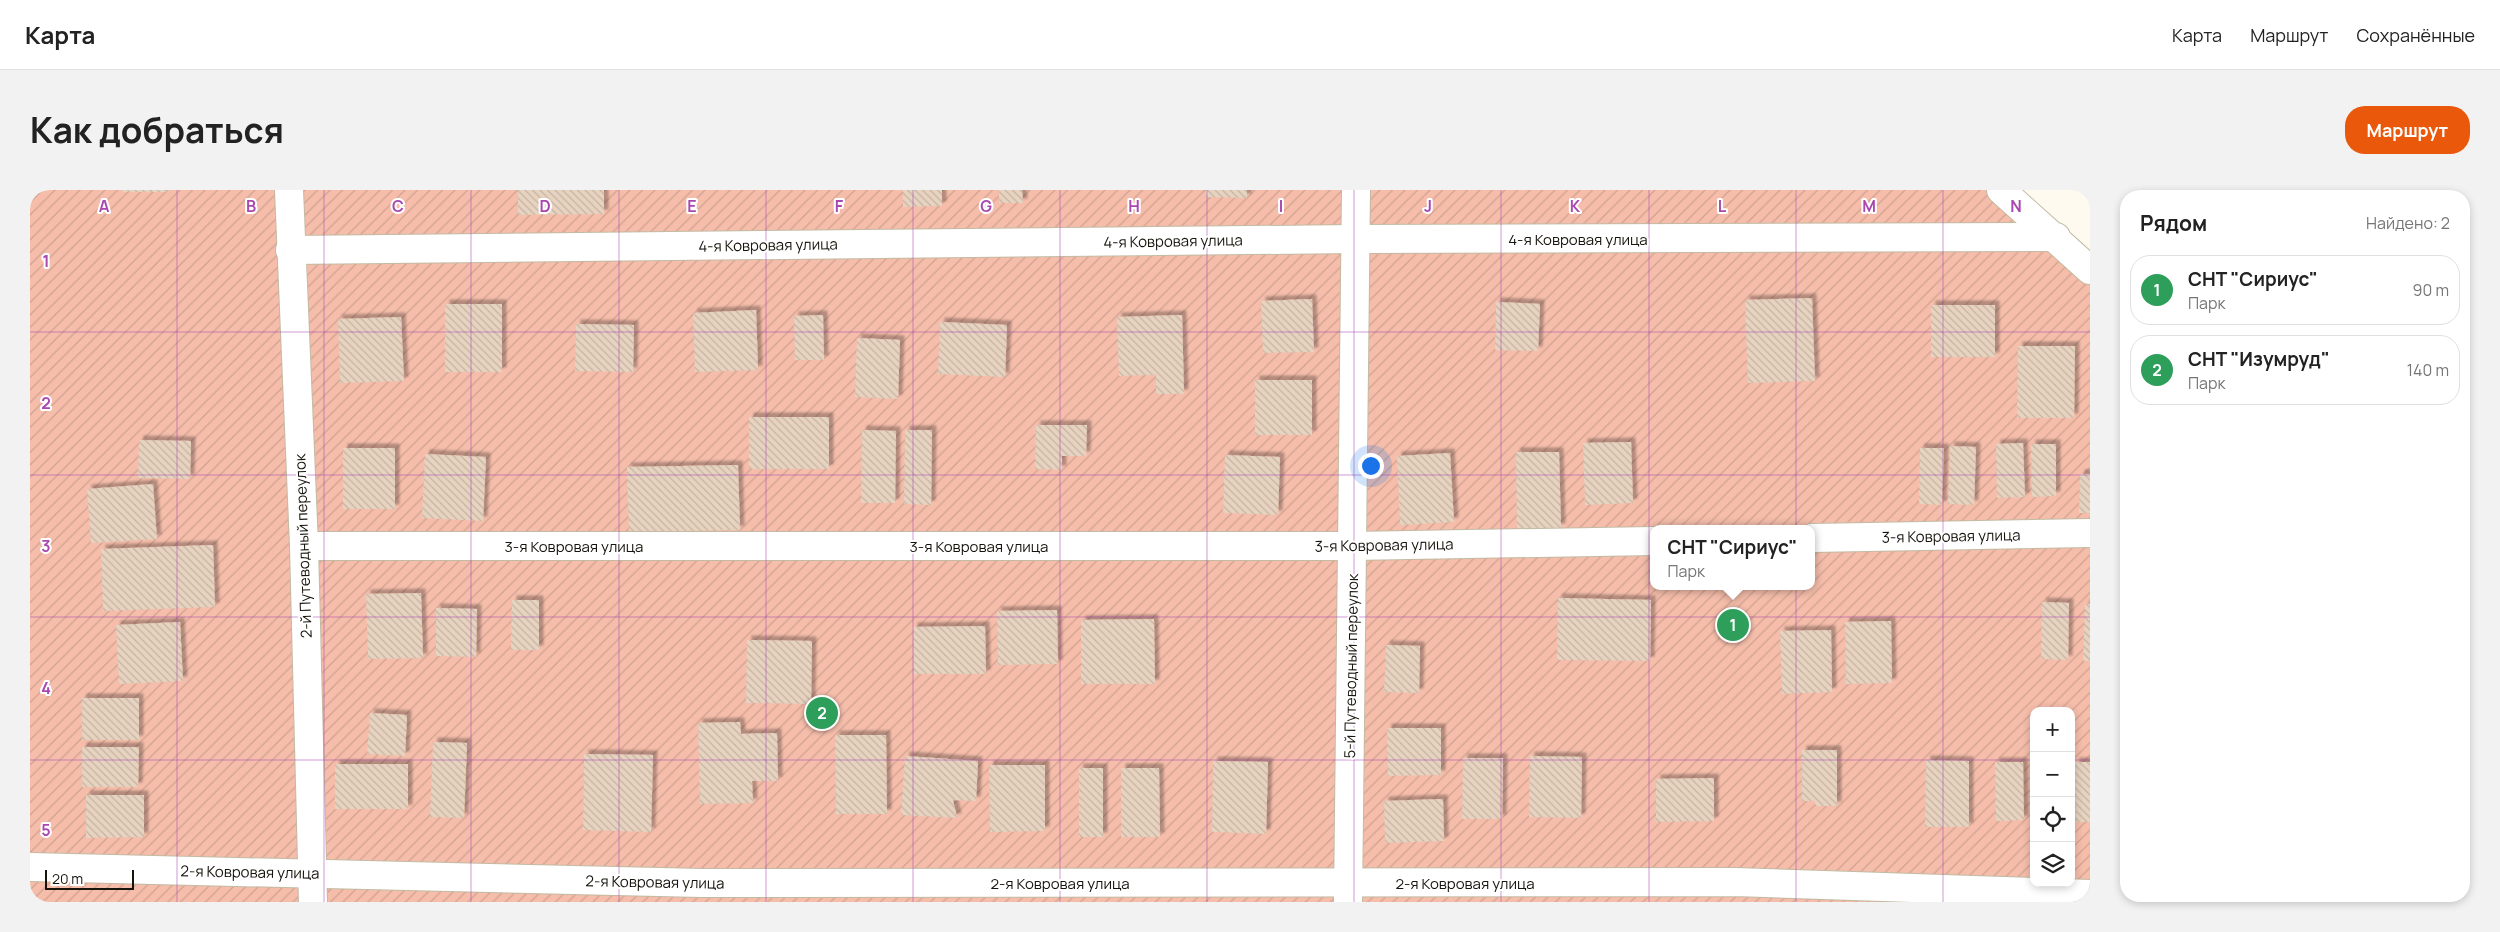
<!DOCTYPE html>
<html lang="ru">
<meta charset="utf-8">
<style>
:root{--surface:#fff;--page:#f2f2f2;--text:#222;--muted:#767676;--line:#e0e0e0;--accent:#ea580c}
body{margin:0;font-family:Manrope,sans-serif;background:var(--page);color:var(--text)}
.controls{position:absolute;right:15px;bottom:15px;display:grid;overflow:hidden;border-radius:10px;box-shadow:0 2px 8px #0003}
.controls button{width:45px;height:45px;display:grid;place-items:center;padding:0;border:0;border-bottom:1px solid var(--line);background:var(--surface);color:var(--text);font:25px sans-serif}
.scale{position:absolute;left:15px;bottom:12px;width:89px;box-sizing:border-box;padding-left:5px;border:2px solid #17140c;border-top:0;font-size:14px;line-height:18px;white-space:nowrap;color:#17140c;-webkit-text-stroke:4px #fff;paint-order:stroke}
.you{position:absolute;left:1340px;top:275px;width:18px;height:18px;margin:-12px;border:4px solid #fff;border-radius:50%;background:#1a73e8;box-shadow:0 0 0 8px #1a73e833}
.badge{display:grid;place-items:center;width:32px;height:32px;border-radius:50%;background:var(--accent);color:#fff;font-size:16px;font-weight:700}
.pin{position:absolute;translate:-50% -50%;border:2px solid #fff;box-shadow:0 1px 5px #0006}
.popup{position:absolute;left:1620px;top:335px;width:165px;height:65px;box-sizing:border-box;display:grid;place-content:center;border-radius:10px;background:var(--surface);filter:drop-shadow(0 1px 4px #0005);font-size:16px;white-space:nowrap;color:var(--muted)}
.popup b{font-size:19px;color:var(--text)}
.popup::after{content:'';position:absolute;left:50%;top:100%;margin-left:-10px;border:10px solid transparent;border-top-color:var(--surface)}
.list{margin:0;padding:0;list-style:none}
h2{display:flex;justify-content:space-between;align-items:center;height:65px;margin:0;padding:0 20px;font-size:21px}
h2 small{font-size:16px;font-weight:400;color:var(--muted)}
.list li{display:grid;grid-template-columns:32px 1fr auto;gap:15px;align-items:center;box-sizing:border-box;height:70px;margin:0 10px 10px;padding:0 10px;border:1px solid var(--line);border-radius:20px}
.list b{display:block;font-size:19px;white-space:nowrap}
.list p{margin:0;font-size:16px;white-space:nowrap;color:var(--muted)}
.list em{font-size:16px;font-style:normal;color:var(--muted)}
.icon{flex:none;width:28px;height:28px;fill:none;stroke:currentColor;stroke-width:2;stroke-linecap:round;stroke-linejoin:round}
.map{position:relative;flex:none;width:2060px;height:712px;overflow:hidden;border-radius:20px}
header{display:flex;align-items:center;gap:30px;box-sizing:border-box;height:70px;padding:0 25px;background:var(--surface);border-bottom:1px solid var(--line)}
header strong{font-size:24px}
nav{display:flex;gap:28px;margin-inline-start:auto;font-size:18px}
.intro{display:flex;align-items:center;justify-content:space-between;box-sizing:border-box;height:120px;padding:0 30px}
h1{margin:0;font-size:35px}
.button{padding:12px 22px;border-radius:20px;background:var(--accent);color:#fff;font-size:18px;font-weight:700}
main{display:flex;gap:30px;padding:0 30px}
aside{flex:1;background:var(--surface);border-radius:20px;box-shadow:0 2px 8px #0003}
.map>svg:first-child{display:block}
</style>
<header>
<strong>Карта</strong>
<nav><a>Карта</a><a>Маршрут</a><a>Сохранённые</a></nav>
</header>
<div class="intro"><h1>Как добраться</h1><a class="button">Маршрут</a></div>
<main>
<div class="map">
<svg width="2060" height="712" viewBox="0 0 2060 712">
<defs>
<pattern id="garden-furrows" width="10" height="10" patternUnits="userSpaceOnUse" patternTransform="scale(1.25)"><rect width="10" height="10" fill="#f5bdaa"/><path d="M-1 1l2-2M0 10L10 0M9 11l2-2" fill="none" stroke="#d1a291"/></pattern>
<pattern id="building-back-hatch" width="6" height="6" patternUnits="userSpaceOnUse" patternTransform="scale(1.25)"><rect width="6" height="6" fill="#e7d3c0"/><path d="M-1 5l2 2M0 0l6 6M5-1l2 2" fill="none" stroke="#c5b4a4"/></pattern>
<filter id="shadow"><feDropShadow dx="4.5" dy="-4.5" stdDeviation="1" flood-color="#0004"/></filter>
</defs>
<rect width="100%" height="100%" fill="#fefaf0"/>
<path fill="url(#garden-furrows)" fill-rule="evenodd" d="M0,0H1990L2060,61V712H0ZM1624,339H1782V396H1624ZM2004,521H2041V693H2004Z"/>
<g fill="url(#building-back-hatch)" filter="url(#shadow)">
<rect x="93" y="0" width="44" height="2"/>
<path d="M488,0H574V24L488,25Z"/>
<path d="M873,0H912V16L873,17Z"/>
<path d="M969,0H992L993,13H969Z"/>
<path d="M1176,0H1217V8L1176,7Z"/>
<path d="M1782,108L1785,191L1718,193L1715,110Z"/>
<path d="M1282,109L1284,162L1233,163L1231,111Z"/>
<path d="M1466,112L1510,114L1508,161L1465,160Z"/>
<rect x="415" y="114" width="57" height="68"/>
<rect x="1901" y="115" width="64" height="52"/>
<path d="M726,120L728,180L665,182L663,123Z"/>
<path d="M793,125L794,170H765L764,126Z"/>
<path d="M1152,125L1154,204H1126V185L1089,186L1087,127Z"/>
<path d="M371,127L374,191L310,193L308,129Z"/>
<path d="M910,132L977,135L975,187L908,184Z"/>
<path d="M546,134L604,135L603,182L545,181Z"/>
<path d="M827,148L870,150L868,209L825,207Z"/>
<path d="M1988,156H2045L2044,228H1987Z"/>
<rect x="1225" y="190" width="57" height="55"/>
<rect x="719" y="227" width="80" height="52"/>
<path d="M1006,235H1057L1056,266H1032V280L1005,279Z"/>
<path d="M832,240L866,241L865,313H831Z"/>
<path d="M875,240H902L901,315L874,314Z"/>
<path d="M109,250L161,251L160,289L108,288Z"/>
<path d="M1601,252L1603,313L1555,315L1553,253Z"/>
<path d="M1993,253L1995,307L1967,308L1966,254Z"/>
<path d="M2001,254H2026V306L2002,307Z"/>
<path d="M1920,256L1946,257L1944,315L1918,314Z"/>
<rect x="313" y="258" width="52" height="61"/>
<path d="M1890,258H1914L1912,315L1889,314Z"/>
<path d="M1486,262H1529L1531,338L1487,339Z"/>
<path d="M1420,263L1424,332L1370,335L1367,266Z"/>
<path d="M395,264L456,267L453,331L392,328Z"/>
<path d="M1195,265L1250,267L1248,325L1193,323Z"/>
<path d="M708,275L710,340L599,342L597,277Z"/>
<path d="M2050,284H2060V323H2049Z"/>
<path d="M123,294L127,349L61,353L57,299Z"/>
<path d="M183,355L185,417L73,421L71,359Z"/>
<path d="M391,403L393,468L338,469L336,404Z"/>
<path d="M1528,408L1621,410L1620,471L1527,470Z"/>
<path d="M482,410H509V460H481Z"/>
<path d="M2012,412L2039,413L2038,470L2011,469Z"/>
<path d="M2055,414H2060V471H2053Z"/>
<path d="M406,418L447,419L446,467L406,466Z"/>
<path d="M1027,420L1028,474L968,475L967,421Z"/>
<path d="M1124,429L1125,494H1051V430Z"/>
<path d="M1861,431L1862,493L1816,494L1815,432Z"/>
<path d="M150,432L153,491L89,494L86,435Z"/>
<path d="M955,436L956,484H884L883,437Z"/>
<path d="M1801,440L1802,502L1752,504L1750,441Z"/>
<path d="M717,450L782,451L781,514L716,513Z"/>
<path d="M1356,455L1390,456L1389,503L1354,502Z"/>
<rect x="52" y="508" width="57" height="42"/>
<path d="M340,523L377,525L375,566L337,564Z"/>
<path d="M710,532L711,544L747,543L748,591H722L723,613L670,614L668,533Z"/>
<path d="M1357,538H1411V585L1358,586Z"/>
<path d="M805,545H856L857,624H806Z"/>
<path d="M403,552L437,553L434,628L400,627Z"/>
<path d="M52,557H109L108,597H52Z"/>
<path d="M1772,560H1807V616H1785V611H1772Z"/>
<path d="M554,564L623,565L621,642L553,640Z"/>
<path d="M875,566L948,571L946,611L923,610L927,628L871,625Z"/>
<path d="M1500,566L1552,567L1551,628L1499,627Z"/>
<path d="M1433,568H1473L1472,629H1432Z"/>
<path d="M1896,570L1939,571V637H1895Z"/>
<path d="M1183,571L1238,572L1236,644L1182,642Z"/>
<path d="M1965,572H1993L1994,630L1966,631Z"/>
<path d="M2045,572H2060V632H2046Z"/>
<rect x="305" y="574" width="73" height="45"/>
<path d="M959,575H1015V641L960,642Z"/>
<rect x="1049" y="578" width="24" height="69"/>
<path d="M1091,578H1129L1130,647H1091Z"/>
<path d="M1684,588V631L1626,632V589Z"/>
<path d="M56,605H114V647L56,648Z"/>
<path d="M1413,609L1414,651L1355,653L1354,611Z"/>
</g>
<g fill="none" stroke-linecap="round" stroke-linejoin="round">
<g stroke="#c3bba3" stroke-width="30">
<g id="minor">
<path d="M259,0L274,356L283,712"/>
<path d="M1971,0L2060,80"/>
<path d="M260,60L1325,49L2026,47"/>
<path d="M1782,348L2060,343"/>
<path d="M274,356H1322L1624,351"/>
<path d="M0,677L672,693L1705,692L2060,704"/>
<path d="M1318,712L1326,0"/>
</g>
</g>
<use href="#minor" stroke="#fff" stroke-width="28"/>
</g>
<path fill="none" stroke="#a848b0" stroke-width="1" stroke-opacity="0.55" d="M147,0V712M294,0V712M441,0V712M589,0V712M736,0V712M883,0V712M1030,0V712M1177,0V712M1324,0V712M1471,0V712M1619,0V712M1766,0V712M1913,0V712M0,142H2060M0,285H2060M0,427H2060M0,570H2004M2041,570H2060"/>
<g text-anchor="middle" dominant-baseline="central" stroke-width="4" stroke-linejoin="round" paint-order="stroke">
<g font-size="15" fill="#17140c" stroke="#fff">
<text x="1548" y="49">4-я Ковровая улица</text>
<text transform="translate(1143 51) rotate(-1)">4-я Ковровая улица</text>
<text transform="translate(738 55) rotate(-1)">4-я Ковровая улица</text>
<text transform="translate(1921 346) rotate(-1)">3-я Ковровая улица</text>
<text transform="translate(1354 355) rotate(-1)">3-я Ковровая улица</text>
<text transform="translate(273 356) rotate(-92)">2-й Путеводный переулок</text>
<text x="544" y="356">3-я Ковровая улица</text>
<text x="949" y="356">3-я Ковровая улица</text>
<text transform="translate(1321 476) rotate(-89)">5-й Путеводный переулок</text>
<text transform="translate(220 682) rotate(1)">2-я Ковровая улица</text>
<text transform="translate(625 692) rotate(1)">2-я Ковровая улица</text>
<text x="1030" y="693">2-я Ковровая улица</text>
<text x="1435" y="693">2-я Ковровая улица</text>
</g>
</g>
<g font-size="16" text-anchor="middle" font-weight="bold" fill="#a848b0" stroke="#fff" stroke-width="4" stroke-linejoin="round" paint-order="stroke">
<text x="74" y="22">A</text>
<text x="221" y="22">B</text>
<text x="368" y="22">C</text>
<text x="515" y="22">D</text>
<text x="662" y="22">E</text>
<text x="809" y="22">F</text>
<text x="956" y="22">G</text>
<text x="1104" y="22">H</text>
<text x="1251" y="22">I</text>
<text x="1398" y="22">J</text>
<text x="1545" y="22">K</text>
<text x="1692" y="22">L</text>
<text x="1839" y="22">M</text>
<text x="1986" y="22">N</text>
<text x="16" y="77">1</text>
<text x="16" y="219">2</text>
<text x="16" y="362">3</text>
<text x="16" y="504">4</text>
<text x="16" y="646">5</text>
</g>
</svg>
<div class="controls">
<button>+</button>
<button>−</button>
<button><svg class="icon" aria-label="locate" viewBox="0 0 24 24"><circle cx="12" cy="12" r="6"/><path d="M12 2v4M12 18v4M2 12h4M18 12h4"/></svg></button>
<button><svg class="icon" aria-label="layers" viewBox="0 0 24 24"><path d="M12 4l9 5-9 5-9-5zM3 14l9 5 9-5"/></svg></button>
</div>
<div class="scale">20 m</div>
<div class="you"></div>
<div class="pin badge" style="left:1703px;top:435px;background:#2e9e5b">1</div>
<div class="popup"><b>СНТ &quot;Сириус&quot;</b>Парк</div>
<div class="pin badge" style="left:792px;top:523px;background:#2e9e5b">2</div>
</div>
<aside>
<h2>Рядом<small>Найдено: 2</small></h2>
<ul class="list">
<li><span class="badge" style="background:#2e9e5b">1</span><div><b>СНТ &quot;Сириус&quot;</b><p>Парк</p></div><em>90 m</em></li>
<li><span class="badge" style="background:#2e9e5b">2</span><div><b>СНТ &quot;Изумруд&quot;</b><p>Парк</p></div><em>140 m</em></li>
</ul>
</aside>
</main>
